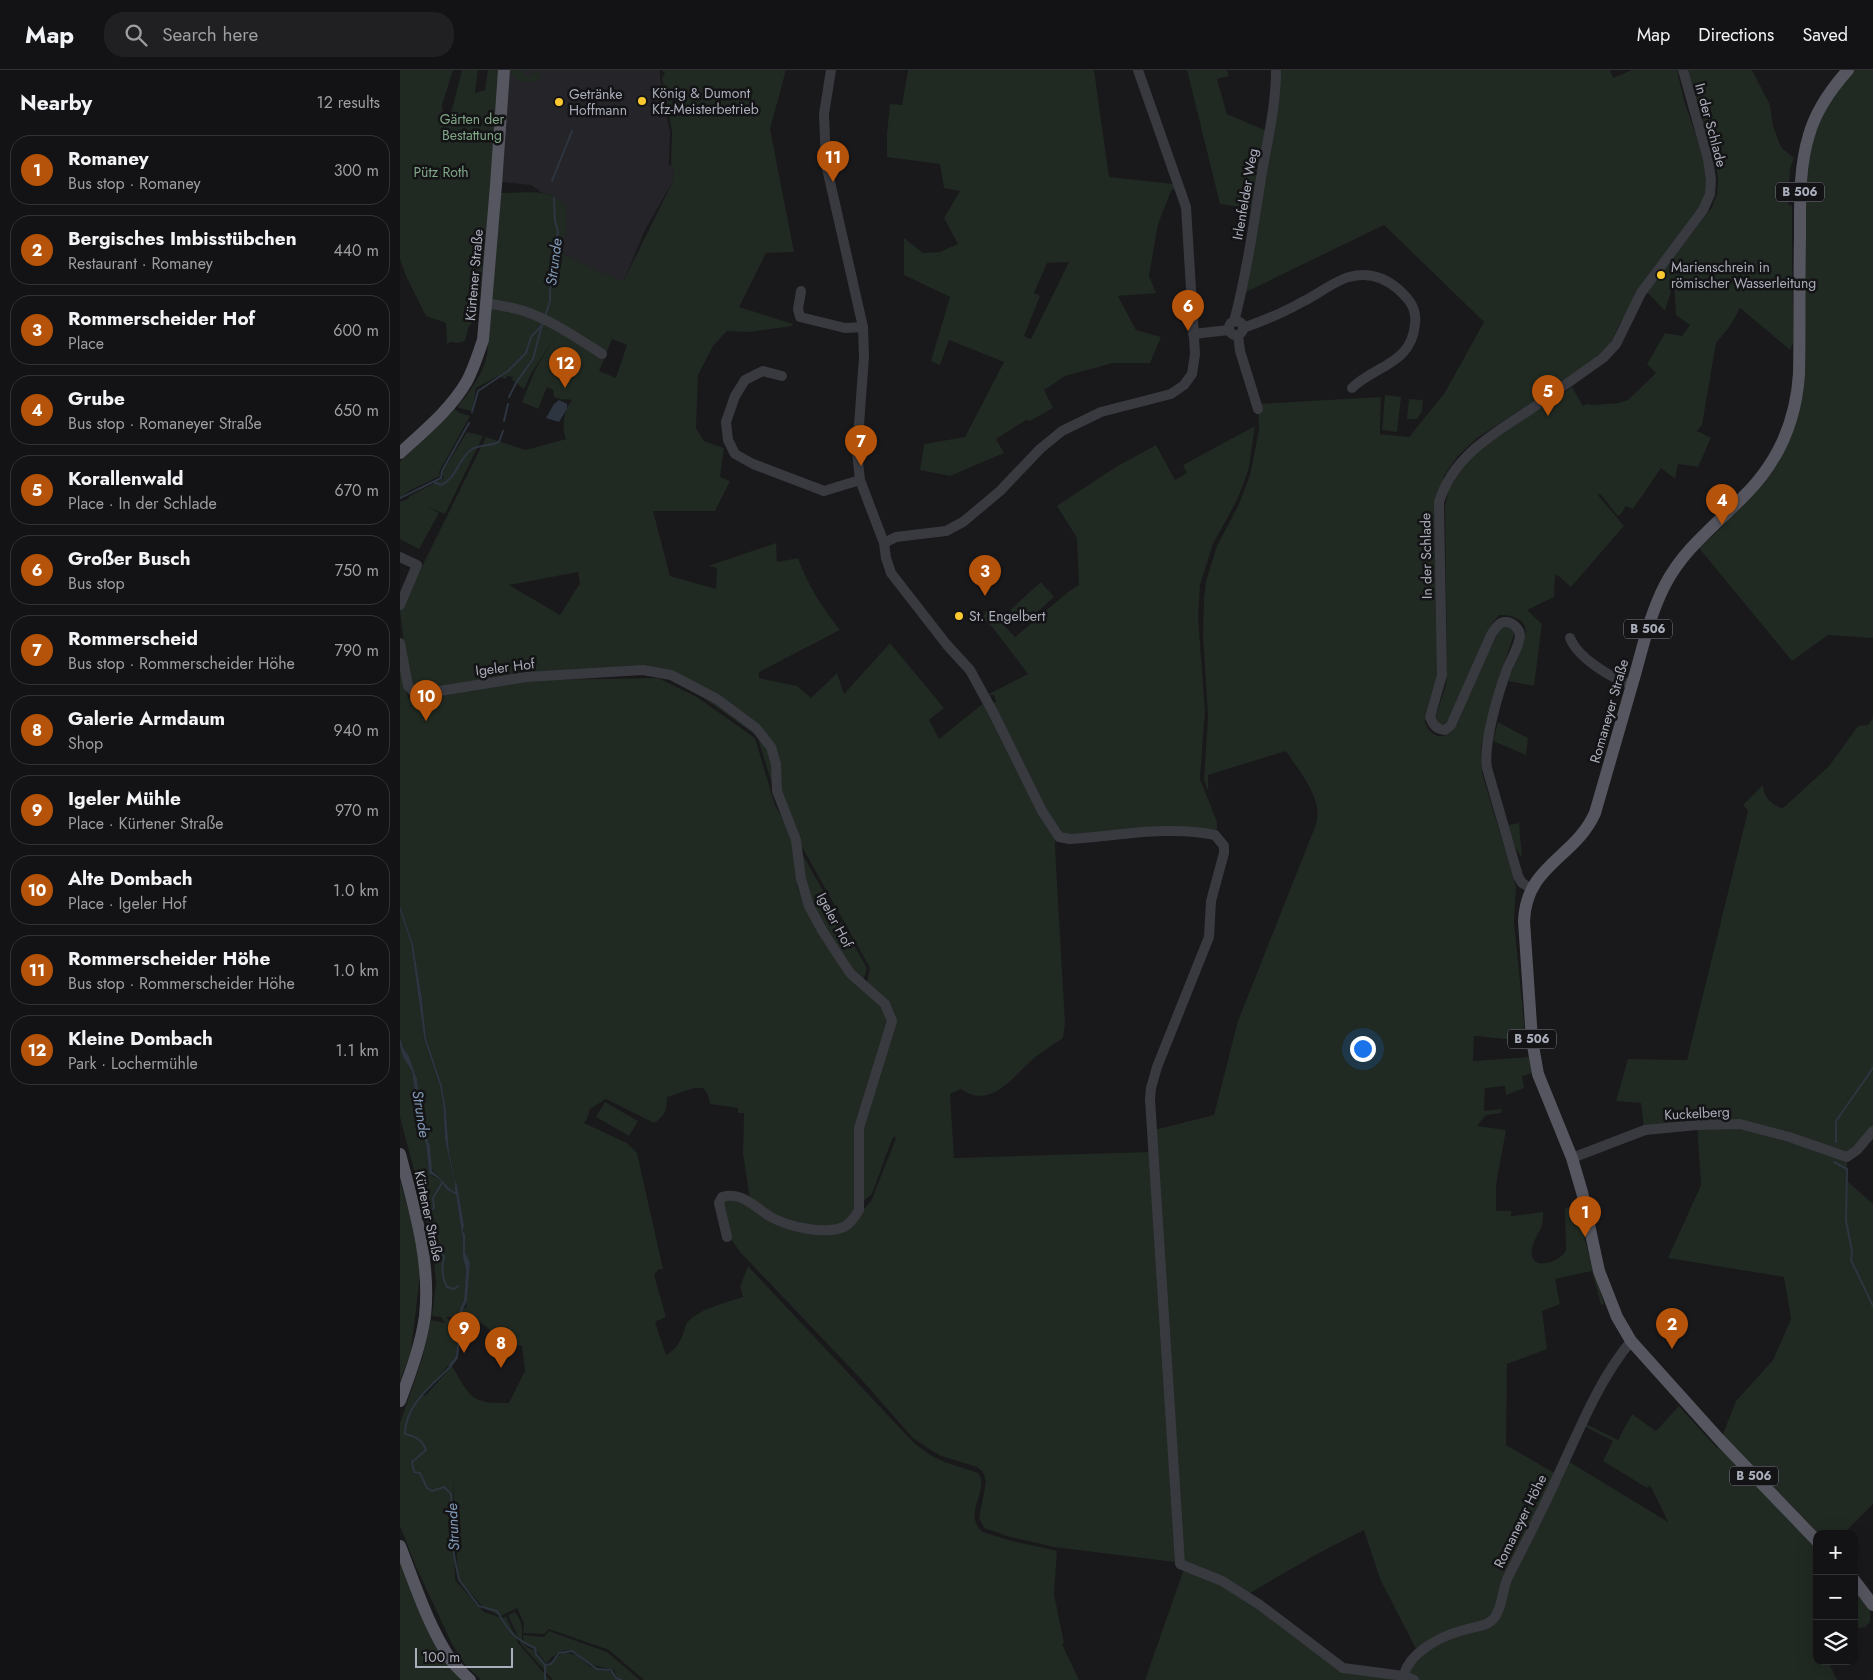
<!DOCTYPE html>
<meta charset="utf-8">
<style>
:root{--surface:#131214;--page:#202022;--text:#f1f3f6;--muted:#9d9ea0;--line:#323234;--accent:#b45309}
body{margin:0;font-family:Jost,sans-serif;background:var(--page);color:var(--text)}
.controls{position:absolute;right:15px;bottom:15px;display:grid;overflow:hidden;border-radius:10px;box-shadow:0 5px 20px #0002}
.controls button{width:45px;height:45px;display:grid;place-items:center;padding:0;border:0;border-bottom:1px solid var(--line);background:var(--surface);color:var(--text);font:25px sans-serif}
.scale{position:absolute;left:15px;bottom:12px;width:98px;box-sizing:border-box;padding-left:5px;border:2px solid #aaaebb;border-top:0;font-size:14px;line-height:18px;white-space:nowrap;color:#aaaebb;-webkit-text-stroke:4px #141316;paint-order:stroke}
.you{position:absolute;left:962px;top:978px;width:18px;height:18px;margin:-12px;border:4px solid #fff;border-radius:50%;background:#1a73e8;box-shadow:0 0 0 8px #1a73e833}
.badge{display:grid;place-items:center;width:32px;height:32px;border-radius:50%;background:var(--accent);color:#fff;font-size:16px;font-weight:700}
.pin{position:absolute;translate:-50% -41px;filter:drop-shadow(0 1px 2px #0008)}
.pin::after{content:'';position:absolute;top:26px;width:18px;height:15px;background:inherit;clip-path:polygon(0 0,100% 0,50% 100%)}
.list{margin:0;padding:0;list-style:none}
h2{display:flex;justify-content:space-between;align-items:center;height:65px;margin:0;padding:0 20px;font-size:21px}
h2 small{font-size:16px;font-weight:400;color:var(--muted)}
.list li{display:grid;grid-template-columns:32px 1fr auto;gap:15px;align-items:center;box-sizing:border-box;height:70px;margin:0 10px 10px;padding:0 10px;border:1px solid var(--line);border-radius:20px}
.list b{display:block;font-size:19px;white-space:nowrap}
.list p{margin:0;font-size:16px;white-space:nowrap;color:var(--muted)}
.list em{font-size:16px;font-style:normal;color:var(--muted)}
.icon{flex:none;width:28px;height:28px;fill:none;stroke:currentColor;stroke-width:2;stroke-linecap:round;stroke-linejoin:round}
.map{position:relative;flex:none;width:1473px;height:1610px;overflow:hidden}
header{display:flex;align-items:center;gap:30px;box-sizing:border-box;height:70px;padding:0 25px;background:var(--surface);border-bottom:1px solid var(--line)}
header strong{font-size:24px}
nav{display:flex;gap:28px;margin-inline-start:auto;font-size:18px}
.search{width:350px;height:45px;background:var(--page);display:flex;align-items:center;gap:12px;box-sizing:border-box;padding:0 18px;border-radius:20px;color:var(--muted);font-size:19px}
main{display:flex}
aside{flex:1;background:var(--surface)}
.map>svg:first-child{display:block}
</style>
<header>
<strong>Map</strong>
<div class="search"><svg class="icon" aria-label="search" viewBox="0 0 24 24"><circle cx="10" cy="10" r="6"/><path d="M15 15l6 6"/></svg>Search here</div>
<nav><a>Map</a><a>Directions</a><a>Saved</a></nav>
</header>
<main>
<aside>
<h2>Nearby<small>12 results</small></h2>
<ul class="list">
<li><span class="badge">1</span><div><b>Romaney</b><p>Bus stop · Romaney</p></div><em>300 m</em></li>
<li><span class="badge">2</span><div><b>Bergisches Imbisstübchen</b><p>Restaurant · Romaney</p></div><em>440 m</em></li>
<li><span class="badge">3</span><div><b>Rommerscheider Hof</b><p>Place</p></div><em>600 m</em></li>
<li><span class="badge">4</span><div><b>Grube</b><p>Bus stop · Romaneyer Straße</p></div><em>650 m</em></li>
<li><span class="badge">5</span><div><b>Korallenwald</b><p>Place · In der Schlade</p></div><em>670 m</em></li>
<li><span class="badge">6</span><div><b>Großer Busch</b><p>Bus stop</p></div><em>750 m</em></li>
<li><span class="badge">7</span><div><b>Rommerscheid</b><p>Bus stop · Rommerscheider Höhe</p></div><em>790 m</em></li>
<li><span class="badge">8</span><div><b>Galerie Armdaum</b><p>Shop</p></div><em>940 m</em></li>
<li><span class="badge">9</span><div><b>Igeler Mühle</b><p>Place · Kürtener Straße</p></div><em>970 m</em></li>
<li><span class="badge">10</span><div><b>Alte Dombach</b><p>Place · Igeler Hof</p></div><em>1.0 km</em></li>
<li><span class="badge">11</span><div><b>Rommerscheider Höhe</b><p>Bus stop · Rommerscheider Höhe</p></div><em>1.0 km</em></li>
<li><span class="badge">12</span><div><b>Kleine Dombach</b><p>Park · Lochermühle</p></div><em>1.1 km</em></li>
</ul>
</aside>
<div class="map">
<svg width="1473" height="1610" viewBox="0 0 1473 1610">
<rect width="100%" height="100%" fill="#19181b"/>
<path fill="#252428" d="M109,0H260V8L270,62L269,95L274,97L273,111L245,160L223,213L161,184L166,152L152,125L142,123L131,115L101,112Z"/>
<g fill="#202922" fill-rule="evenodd">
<path d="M0,0H53L42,35L44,48H48L50,47L62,0H78L75,23L85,20L88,0H99C92,83 90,168 76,250L69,256L65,271L58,273L50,272L47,274L46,253L26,246L6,206L0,189Z"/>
<path d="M109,0H124L125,4L129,6L136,2L141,6L140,9C131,16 112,12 109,0Z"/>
<path d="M262,0H386L370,59L394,182L366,183L339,237L393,254L392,256L349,262L327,261L313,276L298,305L296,358L304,371L324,378L320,407L330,411L315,441H253L270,506L316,519L317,498L308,496L376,473L377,492L398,488C408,516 422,537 440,560L359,602V608L397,616L411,628L437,603L444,624L490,573L544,638L529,650L539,669L585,632L649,754L655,770V777L665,953L663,968C653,975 641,982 632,990C612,1008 590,1040 561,1019L550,1024L554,1088L751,1082L775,1492L654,1477L610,1467L584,1458L579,1448L586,1412L583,1402L577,1397L541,1386L526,1377L512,1367L460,1308L340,1182L330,1168L323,1131L337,1128L364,1145L434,1161L462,1141L471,1131L496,1068L494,1066L491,1072L472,1124L459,1135L460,1068L494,952L466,915L470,898L398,770L384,739L369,674L378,733L357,666L298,624L247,597L171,604L92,607L65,615L21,623L9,614L0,541L86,367L126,380L166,369C161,357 164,339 172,330L165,329L163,330L154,327L153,320L147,317L138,339L122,332L135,300L156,265L131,304L124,319L112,310L113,307L107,306L106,309L98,306L76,318L72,341L59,338L58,336C70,321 83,304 87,285L101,123C118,123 159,117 166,138C169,148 163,173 162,184L223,212L273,111L274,98L271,96L272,62L262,8L265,4ZM212,269L227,275L216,308L199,301ZM178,502L180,513L160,545L109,515Z"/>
<path d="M508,0H694L709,107L774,114L776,117L771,121L758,154L749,206L756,223L718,226L736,260L761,267L750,293H713L665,306L644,320L653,338L630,351L626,350L596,369L604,383L550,406L520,400L524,374L565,367L604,292L549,270L540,295L531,291L550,227L504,205V168L523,183L540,182L558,174L544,148L560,121L544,118L540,94L487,87V64L490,34L502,35ZM669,192L631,269L624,266L640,226L634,223L647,193Z"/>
<path d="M787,0H827L829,6L817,9L827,44L867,61L854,139L820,134Z"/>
<path d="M878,0H1210L1213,8L1232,0H1277L1284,30L1307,98L1309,111L1304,132L1253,199L1219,255L1208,279L1157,316L1077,368L1057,387L1044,406L1036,437L1038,601C1036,614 1024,643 1025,652C1026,656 1028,659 1031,662C1041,671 1051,664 1057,654L1091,576L1103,555L1114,560V565L1098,610L1081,677L1082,703L1116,816L1114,852L1126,971L1074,966L1073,991L1129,987L1133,1003L1122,1006L1124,1018L1106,1025L1105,1016L1085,1018L1084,1041L1102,1039L1101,1043L1086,1045L1077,1056L1106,1060L1096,1115V1141H1111V1146L1143,1142C1143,1149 1143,1156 1139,1162C1136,1169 1130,1176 1132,1185C1134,1201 1162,1191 1166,1180L1165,1138L1177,1135L1176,1131H1178L1184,1167L1204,1234L1201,1235L1192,1201L1155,1209L1160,1234L1142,1241L1147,1279L1107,1294L1106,1375L1156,1404L1092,1547L1017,1581L980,1509L964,1460L917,1484L850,1523L783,1490L754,1060L814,1045L838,951L913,762C916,754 919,746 917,738C914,718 897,698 886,681L808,705V719L812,732L804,710L808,646L803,566L804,529L806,511L817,476L839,434L850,405L859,360L858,334L981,327L980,364L1009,367L1044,324L1084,252L984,155L844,223Z"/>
<path d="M1288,0H1352L1370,35L1373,56L1381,77L1394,88L1390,99L1388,134L1392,136V195L1394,271L1390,280L1340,238L1330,256L1316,273L1302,355L1297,361L1311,368L1298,397L1278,394L1275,409L1261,398L1233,439L1226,436L1220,445H1217L1201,425L1197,424L1224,456L1171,517L1156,504L1155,506L1154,527L1127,540L1142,554L1134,616L1108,611C1112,598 1123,578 1125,566C1129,550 1112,544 1099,545L1091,555L1048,650L1044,654L1040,655L1035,648L1046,615L1047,601L1045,437L1048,421L1059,400L1084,376L1172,317L1183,336L1186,334L1193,335L1219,333L1228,330L1256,303L1247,294L1265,263L1282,266L1290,255L1276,245L1274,212L1265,241L1247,222L1312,137L1317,124L1318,110L1316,95L1294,27Z"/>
<path d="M1453,0H1473V568L1428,565L1392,591L1299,478L1321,458L1331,445L1371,403L1379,392L1389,369L1406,90L1421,45Z"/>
<path d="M985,325L1001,327L997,362L982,360Z"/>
<path d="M1009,329L1023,330L1022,341L1017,349H1007Z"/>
<path d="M51,336L60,343L70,346L39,402L40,406L9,421L0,427V392Z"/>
<path d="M855,356L849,397L843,415L836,432L813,474L800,515L798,547L805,641L800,709L817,752V759L815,761L675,767L661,763L654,756L591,633L596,632L594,625H587L628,604L593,558L582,548L587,540L592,542L615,567L668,522L679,515L677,468L657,436L661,433L716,397L756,375L775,410L787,403L783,395Z"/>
<path d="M67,362L83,366L45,444L28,437L39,443L19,479L0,469V432L8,429L10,426L44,408L42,403Z"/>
<path d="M641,512L654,527L623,555L610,540Z"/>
<path d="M0,575L8,629L66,618L130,610L258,608L297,627L355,668L375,735L395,770L397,817L418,862L479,931L489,948L466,1026L456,1136L453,1147L439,1157L391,1153L350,1130L343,1083L344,1043H338V1038L310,1034L308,1025L303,1018H294L267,1027C267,1040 265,1046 254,1053L206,1029L190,1039L187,1049L184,1053L227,1073L237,1083L263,1199H259L254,1205L266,1247L255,1252L266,1285C276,1279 280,1273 284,1261C284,1260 286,1255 286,1254C296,1240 327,1232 343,1227L340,1217L348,1196L515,1374L532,1386L545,1392L578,1403C591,1420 561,1444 583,1462L608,1470L657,1481L654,1524L664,1573L662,1574L679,1610H244L209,1580L149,1559L144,1564L123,1563L124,1554L117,1538L101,1546L85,1539L58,1509L53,1409L55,1510L84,1542L102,1548L106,1546L119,1574L150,1610H81L65,1595L52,1574L16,1497L0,1456V1353L22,1289L31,1250L45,1253L41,1247L32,1246L36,1212L34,1190L23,1134L0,1047V976L3,986L12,1001L19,1055L26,1074L28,1097L32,1106L39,1109L46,1119L56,1125L63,1171V1188L66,1199L64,1230L60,1247H46L50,1251L59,1253L56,1286L23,1325L25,1326L52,1296C70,1327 71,1334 109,1333L125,1301L122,1276L98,1272C92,1257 77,1249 62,1247L63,1238H66L70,1193L65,1182V1165L63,1161L64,1155L57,1114L55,1111L49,1082L46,1040L42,1016L26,968L22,929L13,874L0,836Z"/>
<path d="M1473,648V1059L1445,1085L1339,1055L1244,1060L1241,1033L1216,1031L1228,989L1287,990L1348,741L1343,735L1363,715C1363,726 1372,736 1383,738L1429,696L1458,656L1468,655Z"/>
<path d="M1098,652L1128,668L1126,685L1093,671Z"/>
<path d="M1119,753L1122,788L1115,777L1108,755Z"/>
<path d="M400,780L467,898L463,912L423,859L403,815Z"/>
<path d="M0,841L11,873L24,968L40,1016L43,1033L45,1070L55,1114V1122L48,1118L30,1097V1076L21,1051L17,1009L9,988L3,978L0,967Z"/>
<path d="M205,1032L238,1051L229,1066L196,1047Z"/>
<path d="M1297,1056L1339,1058L1447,1089V1111L1473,1134V1434L1443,1464H1417L1321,1369L1336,1331L1373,1290L1391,1249L1384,1207L1268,1188L1301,1115Z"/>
<path d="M0,1111L16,1167L20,1204L11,1282L0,1311Z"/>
<path d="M1279,1336L1317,1378L1320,1372L1417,1475V1564H1414L1417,1570V1591H1428L1437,1610H1010L1003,1608L1021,1586L1058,1563L1094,1552L1103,1524L1168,1391L1268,1452L1250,1415L1247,1418L1203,1391L1213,1371L1182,1355L1184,1353L1218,1370L1232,1344L1256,1361Z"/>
<path d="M0,1492L61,1610H0Z"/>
<path d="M784,1499L836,1522L932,1593L1001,1610H745Z"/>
<path d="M1454,1515L1470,1541V1552L1465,1557L1454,1559Z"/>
<path d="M115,1542C117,1545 120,1549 121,1553C125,1566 116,1574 134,1580L135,1584L145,1596L164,1582L176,1585L191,1597L213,1602L215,1608L218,1610H153L121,1574L108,1545Z"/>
<path d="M149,1561L207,1582L240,1610H221L217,1608L214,1600L193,1595L183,1590L177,1583L164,1580L152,1587L146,1594C143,1589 139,1584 136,1580C129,1573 124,1579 123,1565L144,1567Z"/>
</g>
<g fill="#2d3640">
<path d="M159,330L167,334V339L159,352L146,348L154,334Z"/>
<path d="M0,836L13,874L22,929L26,968L42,1016L46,1040L49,1082L55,1111L57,1114L64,1155L63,1161L65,1165V1182L70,1193L67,1231L63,1239L58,1288L52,1296H48L56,1286L60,1239L64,1230L66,1199L63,1188V1171L56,1125L46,1119L39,1109L29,1103L26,1074L19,1055L12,1001L3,987L0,976V967L3,978L9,987L17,1009L21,1051L30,1076L32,1101C40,1107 46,1117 55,1122V1114L45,1070L43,1033L40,1016L24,968L11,873L0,841Z"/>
</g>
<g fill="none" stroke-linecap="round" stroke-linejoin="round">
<g stroke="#2d3640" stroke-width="2">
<path d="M152,111L172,61"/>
<path d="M145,247L150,231V219L154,209L153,185L158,162L155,151L154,128"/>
<path d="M109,327L116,313L133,289L142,255"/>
<path d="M72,342L78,321L108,301L126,283L131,267L143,254"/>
<path d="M104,351L108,334"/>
<path d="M34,412L41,415C57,408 57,390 72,379C78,375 91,376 99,372L103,361"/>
<path d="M0,428L41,408L42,401L69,353"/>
<path d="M1436,1072V1051L1473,998"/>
<path d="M1434,1092L1447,1099L1446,1151L1452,1181L1451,1190L1473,1236"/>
<path d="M42,1113L33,1128L34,1138L28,1142L27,1148L33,1153C32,1164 38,1177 44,1187C41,1198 42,1207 47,1217L54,1219L58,1216"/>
<path d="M51,1296C32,1315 5,1335 5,1364C15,1366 23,1370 26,1380L12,1392L14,1402L20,1403L27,1418L32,1421L44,1417L51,1424L54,1485L59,1510L79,1536L97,1541C108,1560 114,1569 135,1578L136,1584L145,1595L151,1594L159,1583L172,1581L197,1599L211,1600L216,1608L221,1610"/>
<path d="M145,1610V1595"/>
</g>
<g stroke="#393a40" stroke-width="10">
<path d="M431,0L424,44L426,94L463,257L464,287L457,382L460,410L484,473L486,488L491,503L547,575L570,600L594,644L642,741L659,767L670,769C717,766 768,755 815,765L824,776V783L811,831L809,867L757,997L751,1018L750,1029L780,1494L822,1511L860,1535L943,1598L1004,1606L1014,1610"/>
<path d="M401,221L398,239L400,247L445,258L463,257"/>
<path d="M87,233C99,236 112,237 124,241C153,251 177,268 202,284"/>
<circle cx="836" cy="258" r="7"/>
<path d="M834,252C847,202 854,152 862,102C868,68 876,35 876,0"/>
<path d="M843,258C863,251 883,243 902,232C915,226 936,210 949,207C967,202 984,207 998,219C1009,229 1017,238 1015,254C1012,294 974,296 952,318"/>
<path d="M793,264L829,260"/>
<path d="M838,265L840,281L858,339"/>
<path d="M382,306L363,301L345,310L335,326L326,352L328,370L335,384L353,394L424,421L460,410"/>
<path d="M484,473L496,467L546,461L563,452L600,421L640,379L662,361L701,342L771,324L784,315L792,304L795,284L786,137L738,0"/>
<path d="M0,487L17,495L0,535"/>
<path d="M1170,568C1178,588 1211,608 1232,615"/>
<path d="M0,573L8,616L15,623L21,624L126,607L243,600L271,605L317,629L356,658L371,677L376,694L377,721L396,770L401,809L409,836L422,860L442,891L451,904L485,934L492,951L459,1058V1140C455,1147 451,1153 444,1157C424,1165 389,1157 371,1147C355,1138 343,1121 322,1127L319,1133L327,1167"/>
<path d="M1131,818L1122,813L1118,806L1087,698C1083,673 1098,624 1107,599C1111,589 1119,577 1120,566C1120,559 1112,551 1104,552C1098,553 1094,560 1091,565L1051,655L1045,660C1036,659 1033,655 1030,647L1042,605L1039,432C1053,386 1093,364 1131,339C1155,322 1179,305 1203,288L1216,274L1241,223L1303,140L1310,124L1311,110L1308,89L1283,0"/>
<path d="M1172,1088L1245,1060L1297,1055L1340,1054L1389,1067L1447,1087L1457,1080L1473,1061"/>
<path d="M1003,1610C1006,1583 1041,1566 1064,1560C1076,1556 1088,1557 1095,1547C1103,1535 1102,1520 1108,1507C1126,1472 1144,1437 1160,1401C1181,1356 1199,1310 1231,1271"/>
</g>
<g stroke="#55565f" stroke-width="12">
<path d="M0,383C24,361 51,339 67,311C74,298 78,284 83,270L96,115L104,0"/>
<path d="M0,1084C14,1137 31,1191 25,1246C21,1275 10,1304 0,1331"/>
<path d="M1417,1471L1320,1370L1231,1271L1217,1247L1199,1201L1182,1122L1172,1088L1138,1004L1132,970L1124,851C1126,795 1175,788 1195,743C1209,696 1222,648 1236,601C1244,572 1251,542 1265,515C1284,478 1317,454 1345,425C1378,392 1396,351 1399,304C1400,258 1399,212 1400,167C1400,133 1399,97 1409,65C1416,40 1431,19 1448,0"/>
<path d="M0,1476C15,1514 28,1556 51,1590C56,1597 64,1604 70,1610"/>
<path d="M1454,1510L1473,1535"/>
</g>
</g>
<g fill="#fbc830" stroke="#141316" stroke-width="2">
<circle cx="242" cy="31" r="5"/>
<circle cx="159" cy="32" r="5"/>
<circle cx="1261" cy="205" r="5"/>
<circle cx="559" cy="546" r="5"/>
</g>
<g text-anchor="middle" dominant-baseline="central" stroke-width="5" stroke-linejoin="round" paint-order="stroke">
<g fill="#141316" stroke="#7d808a" stroke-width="1">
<rect x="1376" y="112.5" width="48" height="19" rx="4"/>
<rect x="1224" y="549.5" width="48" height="19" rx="4"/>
<rect x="1108" y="959.5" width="48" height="19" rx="4"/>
<rect x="1330" y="1396.5" width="48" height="19" rx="4"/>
</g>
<g font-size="12" font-weight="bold" fill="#aaaebb">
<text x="1400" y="122">B 506</text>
<text x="1248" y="559">B 506</text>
<text x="1132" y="969">B 506</text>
<text x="1354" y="1406">B 506</text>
</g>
<g font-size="14" fill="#aaaebb" stroke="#141316" text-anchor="start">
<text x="252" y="23">König &amp; Dumont<tspan x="252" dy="16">Kfz-Meisterbetrieb</tspan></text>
<text x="169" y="24">Getränke<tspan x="169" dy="16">Hoffmann</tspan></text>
<text x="1271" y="197">Marienschrein in<tspan x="1271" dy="16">römischer Wasserleitung</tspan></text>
<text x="569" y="546">St. Engelbert</text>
</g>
<g font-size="14" fill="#80a786" stroke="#141316">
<text x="72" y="49">Gärten der<tspan x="72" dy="16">Bestattung</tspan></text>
<text x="41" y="102">Pütz Roth</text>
</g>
<g font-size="14" fill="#aaaebb" stroke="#141316">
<text transform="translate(1311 55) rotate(75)">In der Schlade</text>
<text transform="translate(845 124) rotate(-80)">Irlenfelder Weg</text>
<text transform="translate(74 205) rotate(-85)">Kürtener Straße</text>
<text transform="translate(1026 486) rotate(-91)">In der Schlade</text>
<text transform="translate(105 597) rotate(-7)">Igeler Hof</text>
<text transform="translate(1209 641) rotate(-74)">Romaneyer Straße</text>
<text transform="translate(435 850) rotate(62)">Igeler Hof</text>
<text transform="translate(1297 1043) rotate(-3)">Kuckelberg</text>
<text transform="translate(29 1146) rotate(78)">Kürtener Straße</text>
<text transform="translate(1120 1451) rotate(-64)">Romaneyer Höhe</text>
</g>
<g font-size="15" font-style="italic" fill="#8099b7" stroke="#141316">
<text transform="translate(154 192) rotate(-83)">Strunde</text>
<text transform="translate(21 1044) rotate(81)">Strunde</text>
<text transform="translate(53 1457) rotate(-93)">Strunde</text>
</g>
</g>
</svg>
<div class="controls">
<button>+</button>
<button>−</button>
<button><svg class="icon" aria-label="layers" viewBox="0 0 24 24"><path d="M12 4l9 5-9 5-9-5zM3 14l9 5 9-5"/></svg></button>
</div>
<div class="scale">100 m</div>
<div class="you"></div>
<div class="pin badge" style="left:1185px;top:1167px">1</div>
<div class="pin badge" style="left:1272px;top:1279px">2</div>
<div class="pin badge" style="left:585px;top:526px">3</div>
<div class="pin badge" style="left:1322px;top:455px">4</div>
<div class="pin badge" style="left:1148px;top:346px">5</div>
<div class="pin badge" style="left:788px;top:261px">6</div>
<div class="pin badge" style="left:461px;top:396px">7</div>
<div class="pin badge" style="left:101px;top:1298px">8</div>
<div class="pin badge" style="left:64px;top:1283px">9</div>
<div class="pin badge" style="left:26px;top:651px">10</div>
<div class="pin badge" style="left:433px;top:112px">11</div>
<div class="pin badge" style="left:165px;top:318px">12</div>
</div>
</main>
